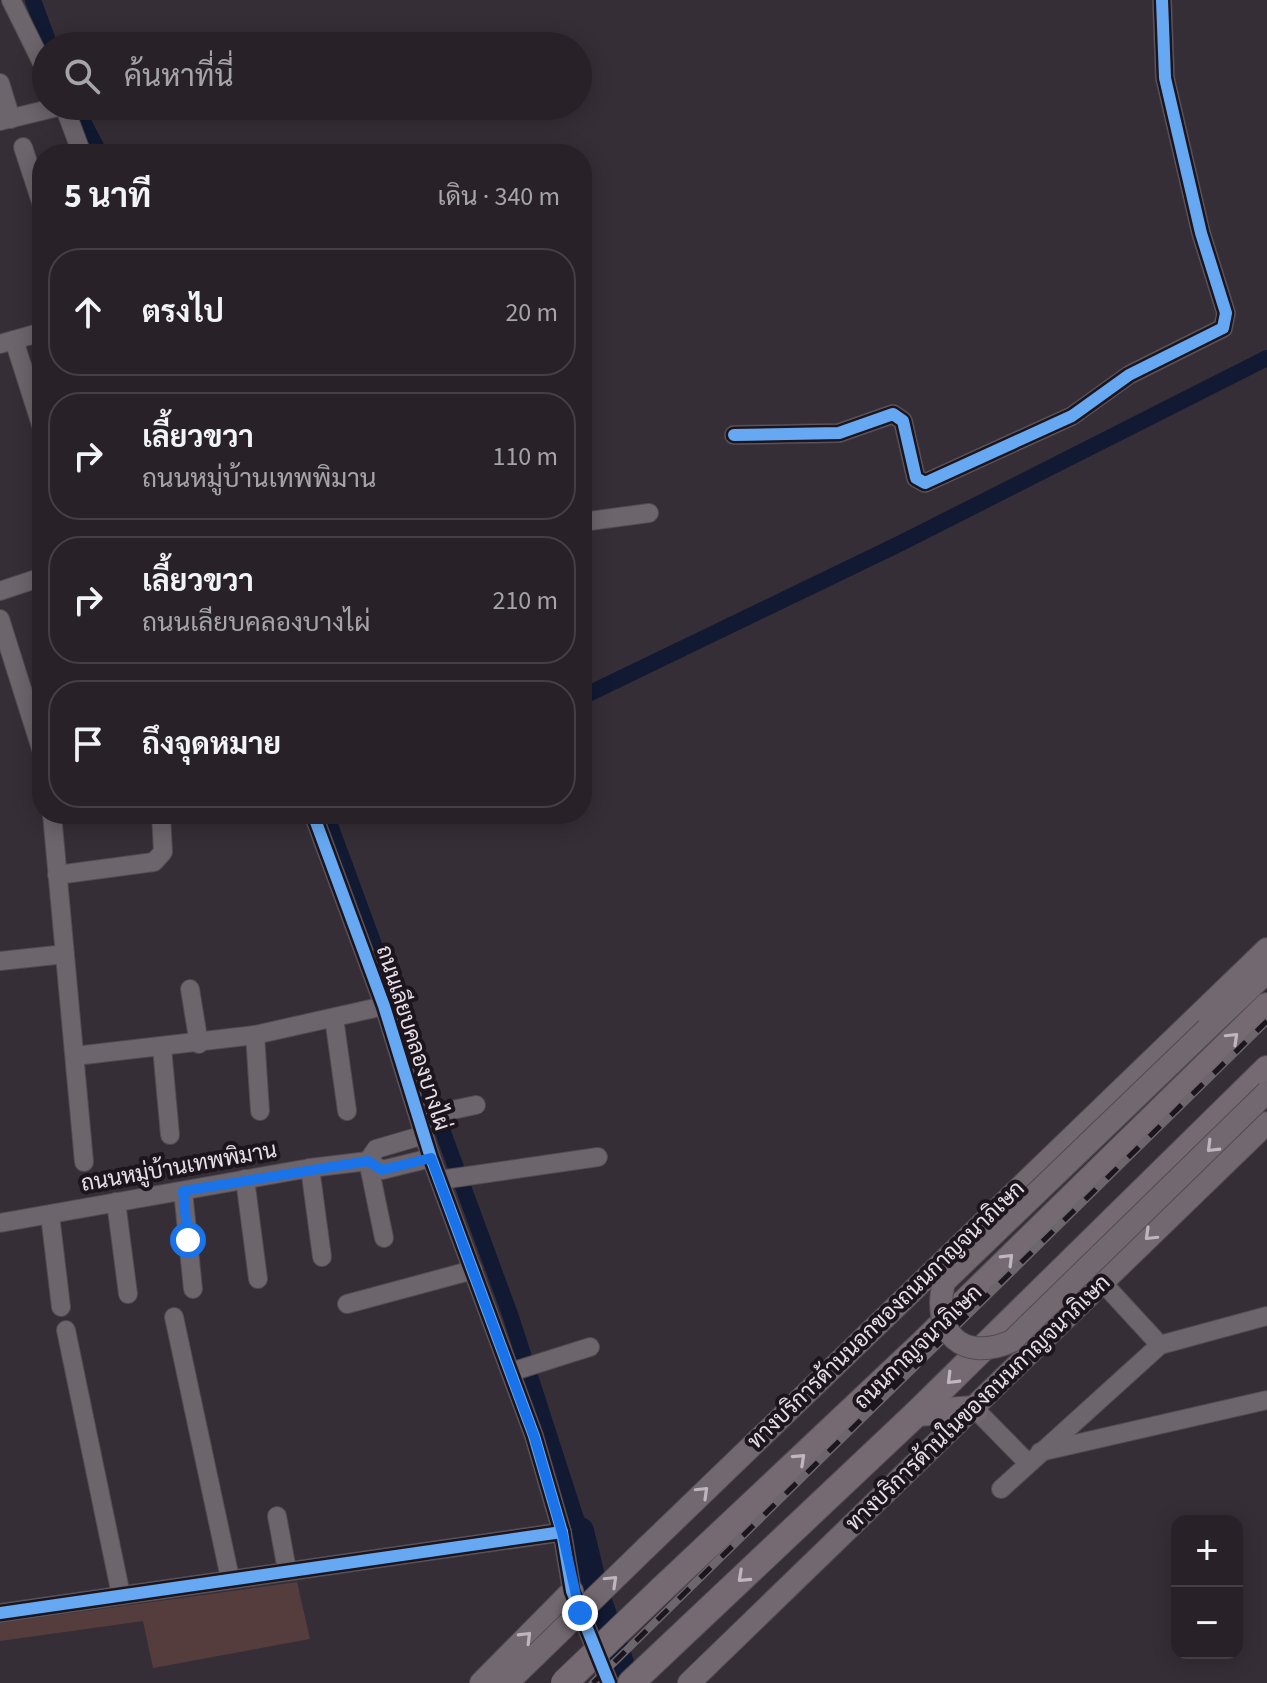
<!DOCTYPE html>
<html lang="th">
<meta charset="utf-8">
<style>
:root{--surface:#282228;--page:#302a30;--text:#f1f3f6;--muted:#a5a4a8;--line:#443f45}
body{margin:0;font-family:"Source Sans 3",Sarabun,sans-serif;background:var(--page);color:var(--text)}
.controls{position:absolute;right:24px;bottom:24px;display:grid;overflow:hidden;border-radius:16px;box-shadow:0 4px 20px #0003}
.controls button{width:72px;height:72px;display:grid;place-items:center;padding:0;border:0;border-bottom:2px solid var(--line);background:var(--surface);color:var(--text);font:40px sans-serif}
.stop{position:absolute;width:24px;height:24px;margin:-18px;border:6px solid #1a73e8;border-radius:50%;background:#fff}
.stop.end{background:#1a73e8;border-color:#fff;box-shadow:0 2px 8px #0008}
.list{margin:0;padding:0;list-style:none}
h2{display:flex;justify-content:space-between;align-items:center;height:104px;margin:0;padding:0 32px;font-size:34px}
h2 small{font-size:26px;font-weight:400;color:var(--muted)}
.list li{display:grid;grid-template-columns:52px 1fr auto;gap:24px;align-items:center;box-sizing:border-box;height:128px;margin:0 16px 16px;padding:0 16px;border:2px solid var(--line);border-radius:32px}
.list b{display:block;font-size:30px;white-space:nowrap}
.list p{margin:0;font-size:26px;white-space:nowrap;color:var(--muted)}
.list em{font-size:26px;font-style:normal;color:var(--muted)}
.icon{flex:none;width:44px;height:44px;fill:none;stroke:currentColor;stroke-width:2;stroke-linecap:round;stroke-linejoin:round}
.map{position:relative;flex:none;width:1267px;height:1683px;overflow:hidden}
.search{position:absolute;background:var(--surface);box-shadow:0 4px 20px #0003;left:32px;top:32px;width:560px;height:88px;display:flex;align-items:center;gap:20px;box-sizing:border-box;padding:0 28px;border-radius:44px;color:var(--muted);font-size:30px}
.panel{position:absolute;background:var(--surface);box-shadow:0 4px 20px #0003;left:32px;top:144px;width:560px;height:680px;border-radius:32px}
.map>svg:first-child{display:block}
</style>
<div class="map">
<svg width="1267" height="1683" viewBox="0 0 1267 1683">
<rect width="100%" height="100%" fill="#362e36"/>
<path fill="#563d3d" d="M297,1582L310,1639L153,1668L143,1621L0,1641V1623Z"/>
<g fill="none" stroke-linecap="round" stroke-linejoin="round">
<g stroke="#111a32" stroke-width="16">
<path d="M33,0L50,46"/>
<path d="M75,106L100,154"/>
<path d="M582,697L899,544L1267,358"/>
<path d="M326,814L511,1317L580,1531"/>
</g>
<path stroke="#111a32" stroke-width="28" d="M580,1531L595,1593L627,1683"/>
<g stroke="#524b52" stroke-width="20">
<g id="minor">
<path d="M11,0L46,71"/>
<path d="M0,83L11,119"/>
<path d="M64,106L82,154"/>
<path d="M0,121L62,106"/>
<path d="M23,147L42,205"/>
<path d="M14,340L42,428"/>
<path d="M0,344L42,332"/>
<path d="M734,435L839,433L893,414L903,421L916,478L925,483L1072,416L1129,375L1223,328L1226,313L1201,233L1165,78L1162,0"/>
<path d="M582,522L649,513"/>
<path d="M0,591L42,577"/>
<path d="M0,619L42,752"/>
<path d="M52,814L84,1162"/>
<path d="M313,814L384,1006L431,1158L534,1436L562,1532L572,1591L609,1683"/>
<path d="M57,875L154,862L163,852L161,814"/>
<path d="M0,961L65,954"/>
<path d="M190,989L199,1044"/>
<path d="M334,1018L347,1111"/>
<path d="M255,1035L260,1111"/>
<path d="M162,1048L170,1135"/>
<path d="M75,1056L255,1035L384,1006"/>
<path d="M419,1117L476,1105"/>
<path d="M368,1161L384,1238"/>
<path d="M368,1161L376,1149L424,1135"/>
<path d="M310,1168L322,1257"/>
<path d="M245,1179L258,1279"/>
<path d="M440,1180L598,1157"/>
<path d="M183,1191L193,1289"/>
<path d="M116,1202L128,1294"/>
<path d="M50,1215L61,1307"/>
<path d="M0,1223L310,1168L368,1161L382,1170L431,1158"/>
<path d="M1102,1282L1160,1345L1267,1316"/>
<path d="M347,1304L473,1270"/>
<path d="M174,1317L230,1578"/>
<path d="M66,1330L121,1595"/>
<path d="M511,1372L590,1347"/>
<path d="M975,1409L1028,1463"/>
<path d="M1040,1452L1267,1400"/>
<path d="M1001,1489L1160,1345"/>
<path d="M277,1516L287,1570"/>
<path d="M0,1613L562,1532"/>
</g>
</g>
<g stroke="#524b52" stroke-width="24">
<g id="major">
<path d="M1207,1029L1267,972"/>
<path d="M647,1547L1267,949"/>
<path d="M481,1683L572,1591"/>
<path d="M507,1683L536,1655"/>
<path d="M689,1683L1267,1123"/>
</g>
</g>
<g stroke="#524b52" stroke-width="28">
<g id="highway">
<path d="M917,1413L975,1409"/>
<path d="M662,1589L922,1344L1267,1006"/>
<path d="M631,1683L917,1413L1267,1069"/>
</g>
</g>
<use href="#minor" stroke="#6c656c" stroke-width="18"/>
<use href="#major" stroke="#72686f" stroke-width="22"/>
<use href="#highway" stroke="#756a72" stroke-width="26"/>
<g stroke="#6d676d" stroke-width="8">
<path id="rail" d="M593,1683L1267,1021"/>
</g>
<use href="#rail" stroke="#1c151d" stroke-width="5" stroke-dasharray="15" stroke-linecap="butt"/>
<g stroke="#524b52" stroke-width="24" stroke-linecap="butt">
<g id="major-bridge">
<path d="M1207,1029L944,1282C931,1333 963,1363 1012,1341L1267,1092"/>
<path d="M536,1655L647,1547"/>
</g>
</g>
<g stroke="#524b52" stroke-width="28" stroke-linecap="butt">
<path id="highway-bridge" d="M564,1683L662,1589"/>
</g>
<use href="#major-bridge" stroke="#72686f" stroke-width="22"/>
<use href="#highway-bridge" stroke="#756a72" stroke-width="26"/>
<g stroke="#1c151d" stroke-width="17">
<g id="cycleway">
<path d="M734,435L839,433L893,414L903,421L916,478L925,483L1072,416L1129,375L1223,328L1226,313L1201,233L1165,78L1162,0"/>
<path d="M313,814L384,1006L431,1158L534,1436L562,1532L572,1591L609,1683"/>
<path d="M0,1613L562,1532"/>
</g>
</g>
<use href="#cycleway" stroke="#66a8f1" stroke-width="12"/>
</g>
<defs><path id="oneway-chevron" d="M-2-3.5L2.5 0L-2 3.5" fill="none" stroke-width="1.6" stroke-linecap="round" stroke-linejoin="round" transform="scale(2)"/></defs>
<g stroke="#c0b6bf">
<use href="#oneway-chevron" transform="translate(1233 1038) rotate(-44)"/>
<use href="#oneway-chevron" transform="translate(1008 1259) rotate(-45)"/>
<use href="#oneway-chevron" transform="translate(952 1379) rotate(135)"/>
<use href="#oneway-chevron" transform="translate(800 1459) rotate(-43)"/>
<use href="#oneway-chevron" transform="translate(743 1577) rotate(137)"/>
</g>
<g stroke="#bfb5be">
<use href="#oneway-chevron" transform="translate(1212 1147) rotate(135)"/>
<use href="#oneway-chevron" transform="translate(1150 1235) rotate(136)"/>
<use href="#oneway-chevron" transform="translate(703 1492) rotate(-44)"/>
<use href="#oneway-chevron" transform="translate(612 1581) rotate(-44)"/>
<use href="#oneway-chevron" transform="translate(526 1637) rotate(-45)"/>
</g>
<g fill="none" stroke-linecap="round" stroke-linejoin="round">
<path stroke="#1a73e8" stroke-width="10" d="M188,1240L183,1191L368,1161L382,1170L431,1158L534,1436L562,1532L580,1613"/>
</g>
<g text-anchor="middle" dominant-baseline="central" stroke-width="8" stroke-linejoin="round" paint-order="stroke">
<g font-size="22" fill="#e9dfe9" stroke="#1c151d">
<text transform="translate(413 1038) rotate(72)">ถนนเลียบคลองบางไผ่</text>
<text transform="translate(179 1167) rotate(-10)">ถนนหมู่บ้านเทพพิมาน</text>
<text transform="translate(886 1315) rotate(-44)">ทางบริการด้านนอกของถนนกาญจนาภิเษก</text>
<text transform="translate(918 1347) rotate(-44)">ถนนกาญจนาภิเษก</text>
<text transform="translate(978 1403) rotate(-44)">ทางบริการด้านในของถนนกาญจนาภิเษก</text>
</g>
</g>
</svg>
<div class="controls">
<button>+</button>
<button>−</button>
</div>
<div class="stop" style="left:188px;top:1240px"></div>
<div class="stop end" style="left:580px;top:1613px"></div>
<div class="search"><svg class="icon" aria-label="search" viewBox="0 0 24 24"><circle cx="10" cy="10" r="6"/><path d="M15 15l6 6"/></svg>ค้นหาที่นี่</div>
<section class="panel">
<h2>5 นาที<small>เดิน · 340 m</small></h2>
<ul class="list">
<li><svg class="icon" aria-label="ahead" viewBox="0 0 24 24"><path d="M12 20V5M6 11l6-6 6 6"/></svg><div><b>ตรงไป</b></div><em>20 m</em></li>
<li><svg class="icon" aria-label="right" viewBox="0 0 24 24"><path d="M7 20v-9h11M14 6l5 5-5 5"/></svg><div><b>เลี้ยวขวา</b><p>ถนนหมู่บ้านเทพพิมาน</p></div><em>110 m</em></li>
<li><svg class="icon" aria-label="right" viewBox="0 0 24 24"><path d="M7 20v-9h11M14 6l5 5-5 5"/></svg><div><b>เลี้ยวขวา</b><p>ถนนเลียบคลองบางไผ่</p></div><em>210 m</em></li>
<li><svg class="icon" aria-label="arrive" viewBox="0 0 24 24"><path d="M6 21V4h12l-3 4 3 4H6"/></svg><div><b>ถึงจุดหมาย</b></div></li>
</ul>
</section>
</div>
